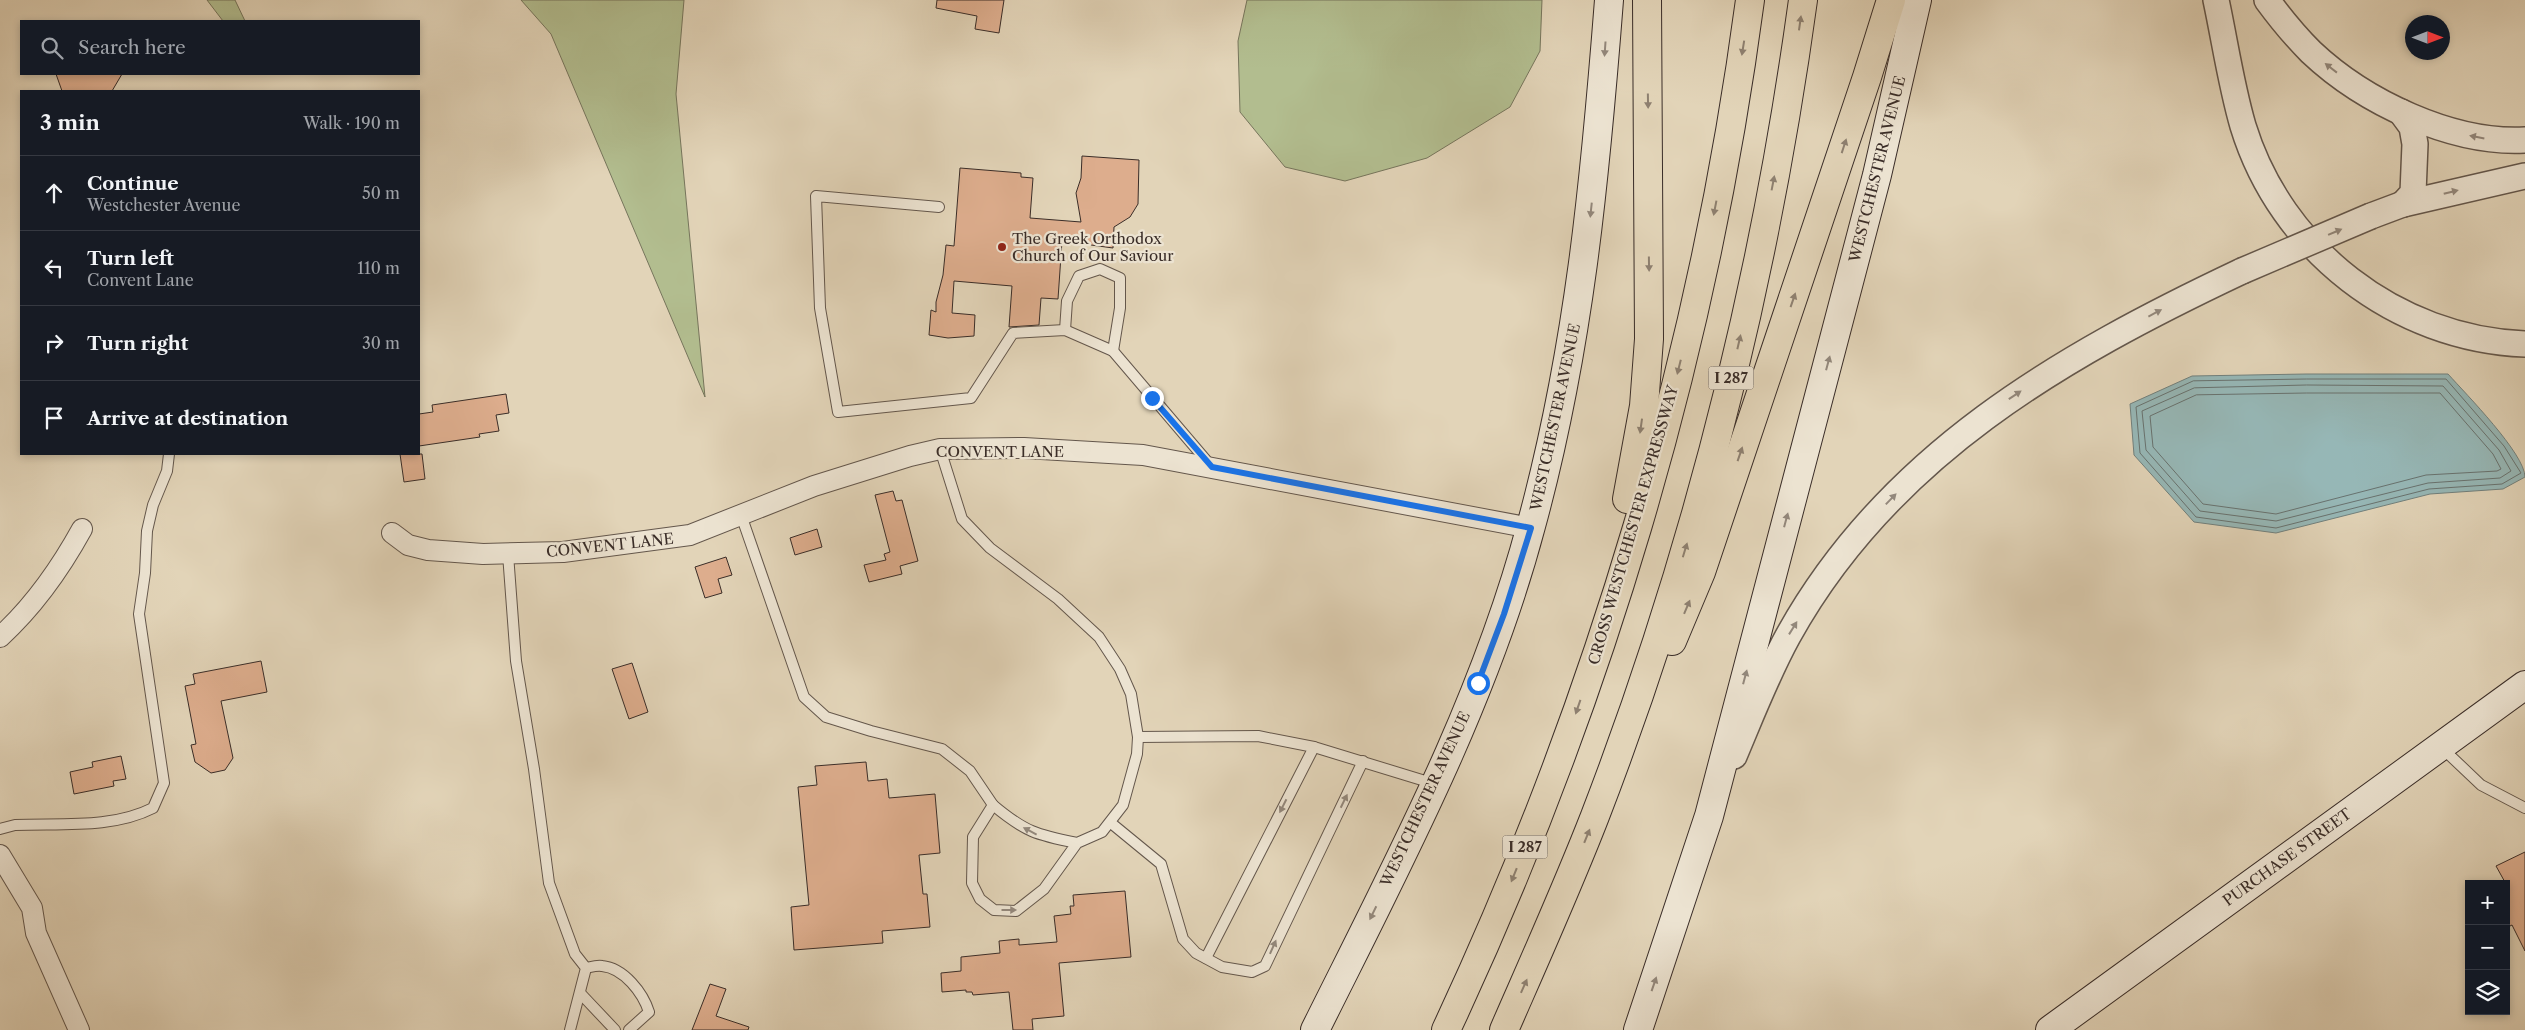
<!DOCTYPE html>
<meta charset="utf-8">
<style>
:root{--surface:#171b24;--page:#242831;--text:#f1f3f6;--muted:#9ea1a6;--line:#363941}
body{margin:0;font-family:"Libre Caslon Text",serif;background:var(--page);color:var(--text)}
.controls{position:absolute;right:15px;bottom:15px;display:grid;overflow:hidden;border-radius:0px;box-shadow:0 2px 8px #0003}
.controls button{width:45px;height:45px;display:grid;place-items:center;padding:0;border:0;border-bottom:1px solid var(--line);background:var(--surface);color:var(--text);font:25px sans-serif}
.compass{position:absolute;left:2405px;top:15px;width:45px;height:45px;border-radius:50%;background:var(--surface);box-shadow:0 2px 8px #0003;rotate:90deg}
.stop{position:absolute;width:15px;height:15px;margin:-11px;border:4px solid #1a73e8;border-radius:50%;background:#fff}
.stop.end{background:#1a73e8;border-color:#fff;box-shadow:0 1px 5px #0008}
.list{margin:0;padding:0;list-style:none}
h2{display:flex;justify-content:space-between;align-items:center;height:65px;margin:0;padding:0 20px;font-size:21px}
h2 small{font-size:16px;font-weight:400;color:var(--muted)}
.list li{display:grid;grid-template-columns:32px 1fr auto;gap:15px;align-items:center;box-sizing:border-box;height:75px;padding:0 20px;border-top:1px solid var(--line)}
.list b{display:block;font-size:19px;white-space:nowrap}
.list p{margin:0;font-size:16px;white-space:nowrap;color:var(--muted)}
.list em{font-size:16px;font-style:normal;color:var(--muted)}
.icon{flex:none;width:28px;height:28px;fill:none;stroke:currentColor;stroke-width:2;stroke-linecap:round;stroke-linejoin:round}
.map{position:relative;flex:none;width:2525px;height:1030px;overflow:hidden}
.search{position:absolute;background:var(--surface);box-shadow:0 2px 8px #0003;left:20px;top:20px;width:400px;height:55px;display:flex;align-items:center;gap:12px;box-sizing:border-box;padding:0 18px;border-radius:0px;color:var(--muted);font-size:19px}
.panel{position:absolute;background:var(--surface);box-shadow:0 2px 8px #0003;left:20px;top:90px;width:400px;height:365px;border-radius:0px}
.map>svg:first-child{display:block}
</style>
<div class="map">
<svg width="2525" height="1030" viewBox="0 0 2525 1030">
<rect width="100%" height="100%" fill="#e2d4b8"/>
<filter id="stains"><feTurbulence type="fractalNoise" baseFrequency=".004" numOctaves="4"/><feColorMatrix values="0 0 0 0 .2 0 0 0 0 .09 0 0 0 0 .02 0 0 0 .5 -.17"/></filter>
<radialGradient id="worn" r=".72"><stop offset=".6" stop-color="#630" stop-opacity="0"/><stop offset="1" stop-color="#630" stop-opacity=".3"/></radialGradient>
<g fill="#b2bd8f" stroke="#76755c">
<path d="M207,0H235L245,21H223Z"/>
<path d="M521,0H684L676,94L705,397L551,34Z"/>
<path d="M1247,0H1542L1540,51L1510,107L1427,158L1345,181L1285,167L1240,112L1238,41Z"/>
</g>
<path fill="#96b7b6" stroke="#71807d" d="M2306,374H2448C2466,394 2525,454 2525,477L2503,489L2430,494L2276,533L2194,522L2134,455L2130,404L2192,376Z"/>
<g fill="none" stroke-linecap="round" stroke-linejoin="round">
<g stroke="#68726f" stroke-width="1">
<path d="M2307,379H2446L2504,446L2521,473L2502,484L2429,489L2276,528L2196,517L2140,453L2136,407L2193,381Z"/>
<path d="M2307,385L2443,386L2499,450L2511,471L2500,478L2428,483L2276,521L2200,511L2146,450L2142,411L2194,388Z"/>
<path d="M2307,393H2440L2493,454L2501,469L2497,471L2426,475L2276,514L2203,504L2153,447L2150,416L2196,395Z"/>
</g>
</g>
<g fill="#ddad8d" stroke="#3a2d28">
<path d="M937,0H1004L999,33L975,29L977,16L936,8Z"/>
<path d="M56,74H122L112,91H62Z"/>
<path d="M1082,156L1139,160L1138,204L1130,217L1114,227L1113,248L1062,241L1058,299L1041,298L1039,325L1009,327L1012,286L954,281L952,313L975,315L974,336L948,338L929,335L931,310L936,312V302L943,275L946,245L954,246L960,168L1021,173V177L1033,178L1030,218L1081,222L1076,193L1081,178Z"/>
<path d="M506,394L509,413L496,415L499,431L479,434L480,437L419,446V414L433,412L432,405Z"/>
<path d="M400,454H422L425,479L404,482Z"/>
<path d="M893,491L896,501L902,500L918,561L900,566L902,574L869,582L864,565L886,560L884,554L890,552L875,495Z"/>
<path d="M817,529L822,547L795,555L790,538Z"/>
<path d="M726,557L732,575L718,579L722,593L705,598L695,567Z"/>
<path d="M261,661L267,692L221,701L233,758L225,770L211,773L195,762L191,745L196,744L185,686L195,684L193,674Z"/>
<path d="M632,663L648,712L629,719L612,669Z"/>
<path d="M121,756L126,779L113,781L114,786L74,794L70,772L93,767L92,762Z"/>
<path d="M866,762L868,781L887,779L889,798L935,794L940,853L919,855L923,894H927L930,927L882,931L883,943L794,950L791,907L809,905L798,787L817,785L815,766Z"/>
<path d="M2525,852V951L2512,925L2506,928V884L2496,866Z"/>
<path d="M1125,891L1131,957L1059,963L1064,1016L1032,1019L1033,1030H1013L1009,992L973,995L972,992H966V990L942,992L941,973L961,971V957L1000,953L999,941L1019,939V945L1057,942L1054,916L1071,914L1070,906H1074L1073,895Z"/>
<path d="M710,984L726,989L716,1016L749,1027L748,1030H692Z"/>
</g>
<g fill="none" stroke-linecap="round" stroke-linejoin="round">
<g stroke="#64574c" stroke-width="12">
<g id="service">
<path d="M939,207L816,196L820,308L838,412L971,398L1013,333L1065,330L1113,351L1211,466"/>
<path d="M1065,330L1067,301L1079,276L1100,269L1120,278V308L1113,351"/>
<path d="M940,449L962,519L990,548L1058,599L1099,637L1120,669L1131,694L1138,737L1137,754L1123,805L1102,832L1077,843L1044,889L1016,911L994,910L980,899L972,883L973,837L993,805C1025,832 1037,835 1077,843"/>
<path d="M741,515L804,697L826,717L871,731L942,749L970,771L993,805"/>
<path d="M508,554L516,661L534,769L549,883L575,954L586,968L570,1030"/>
<path d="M1138,737L1258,736L1314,747L1435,784"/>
<path d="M2440,746L2481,785L2525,808"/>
<path d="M1111,823L1161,864L1183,939L1196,953L1222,967L1252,972L1265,966L1363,761"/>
<path d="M0,829L15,825C60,823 112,829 153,808L164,783L139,614L145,573L147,531L153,505L167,471L169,454"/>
<path d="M1206,958L1314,747"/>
<path d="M586,968C591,967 597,965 602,966C624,968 643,993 649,1012L629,1030"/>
<path d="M581,994L615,1030"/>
</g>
</g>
<g stroke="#64574c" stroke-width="22">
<g id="minor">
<path d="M392,533L408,545L428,550L483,554L563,552L690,535L814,486L910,456L940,449L1024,448L1143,455L1531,528"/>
<path d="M0,637C34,606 60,569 82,529"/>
<path d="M0,855L32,908L36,933L79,1030"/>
</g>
</g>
<g stroke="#64574c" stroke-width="28">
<g id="tertiary">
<path d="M2216,0C2225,42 2231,85 2243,126C2281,250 2396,339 2525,344"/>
<path d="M2267,0C2281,19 2295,36 2311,52C2364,102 2452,144 2525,140"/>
<path d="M2401,112L2412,127L2415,144L2413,193L2403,204"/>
<path d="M2371,216L2403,204L2525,176"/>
<path d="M1734,756C1751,716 1767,674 1788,636C1888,455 2062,356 2242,271"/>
</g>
</g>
<g stroke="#3a2d28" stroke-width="30">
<g id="secondary">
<path d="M1315,1030C1396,867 1484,703 1531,526C1579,350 1595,181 1609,0"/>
<path d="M1638,1030L1709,816L1877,175L1917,0"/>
<path d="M2050,1030L2525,685"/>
</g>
</g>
<g stroke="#3a2d28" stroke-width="30">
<g id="motorway">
<path d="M1627,499L1644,406L1649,339L1647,0"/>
<path d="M1672,641L1701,572L1867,77L1891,0"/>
<path d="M1446,1030C1598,706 1703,355 1750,0"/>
<path d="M1504,1030C1535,959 1567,888 1595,816C1696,554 1765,278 1803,0"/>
</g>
</g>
<use href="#service" stroke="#ece3d1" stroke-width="10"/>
<use href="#minor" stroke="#ece3d1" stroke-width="20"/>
<use href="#tertiary" stroke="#ece3d1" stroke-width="25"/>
<use href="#secondary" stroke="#ece3d1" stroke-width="28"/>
<use href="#motorway" stroke="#e2d4b8" stroke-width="28"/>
<g stroke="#64574c" stroke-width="28" stroke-linecap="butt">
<path id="tertiary-bridge" d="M2242,271L2371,216"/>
</g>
<use href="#tertiary-bridge" stroke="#ece3d1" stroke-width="25"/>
</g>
<defs><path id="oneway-solid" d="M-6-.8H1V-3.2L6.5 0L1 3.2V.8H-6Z" transform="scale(1.25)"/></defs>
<g fill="#8e8070">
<use href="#oneway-solid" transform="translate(1800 23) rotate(-82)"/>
<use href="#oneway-solid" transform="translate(1743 48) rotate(99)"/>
<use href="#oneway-solid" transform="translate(1648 101) rotate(89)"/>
<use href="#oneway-solid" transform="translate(1844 146) rotate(-72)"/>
<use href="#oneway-solid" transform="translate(1773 183) rotate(-79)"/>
<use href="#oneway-solid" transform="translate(1715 208) rotate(101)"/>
<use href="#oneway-solid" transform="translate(1649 264) rotate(89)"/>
<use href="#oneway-solid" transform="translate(1793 300) rotate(-71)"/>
<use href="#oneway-solid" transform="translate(1739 342) rotate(-77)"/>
<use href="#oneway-solid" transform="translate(1679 367) rotate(104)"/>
<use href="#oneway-solid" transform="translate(1641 426) rotate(98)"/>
<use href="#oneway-solid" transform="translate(1740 454) rotate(-71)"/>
<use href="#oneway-solid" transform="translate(1685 550) rotate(-73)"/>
<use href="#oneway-solid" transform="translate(1687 607) rotate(-67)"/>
<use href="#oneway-solid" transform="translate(1578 707) rotate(109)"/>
<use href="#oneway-solid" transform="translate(1587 836) rotate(-68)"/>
<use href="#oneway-solid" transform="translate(1514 875) rotate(112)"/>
<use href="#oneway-solid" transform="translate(1524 986) rotate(-66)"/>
</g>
<g fill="#93887c">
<use href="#oneway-solid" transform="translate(1605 49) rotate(94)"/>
<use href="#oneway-solid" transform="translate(2331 68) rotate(-142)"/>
<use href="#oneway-solid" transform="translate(2477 137) rotate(-169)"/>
<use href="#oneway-solid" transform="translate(2451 192) rotate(-14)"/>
<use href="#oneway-solid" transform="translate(1591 210) rotate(96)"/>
<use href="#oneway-solid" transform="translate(2335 232) rotate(-23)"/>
<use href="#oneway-solid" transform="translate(2155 313) rotate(-28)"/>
<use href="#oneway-solid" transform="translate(1828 363) rotate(-75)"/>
<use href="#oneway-solid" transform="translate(2015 395) rotate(-34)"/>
<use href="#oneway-solid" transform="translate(1891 499) rotate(-46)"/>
<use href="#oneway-solid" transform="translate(1786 520) rotate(-75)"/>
<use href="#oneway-solid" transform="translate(1793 628) rotate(-58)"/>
<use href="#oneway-solid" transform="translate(1745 677) rotate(-75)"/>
<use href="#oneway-solid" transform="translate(1344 801) rotate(-64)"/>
<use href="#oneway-solid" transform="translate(1283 806) rotate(117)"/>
<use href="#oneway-solid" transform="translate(1030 831) rotate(-152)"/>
<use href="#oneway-solid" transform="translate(1009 910)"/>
<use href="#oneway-solid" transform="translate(1373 913) rotate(116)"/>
<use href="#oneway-solid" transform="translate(1273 947) rotate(-66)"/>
<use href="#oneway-solid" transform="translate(1654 984) rotate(-71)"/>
</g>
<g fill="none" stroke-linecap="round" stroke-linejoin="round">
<path stroke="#1a73e8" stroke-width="6" d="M1152,398L1212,467L1531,528L1504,614L1478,683"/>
</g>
<circle fill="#8f2418" stroke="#ece3d1" stroke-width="2" cx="1002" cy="247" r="5"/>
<g text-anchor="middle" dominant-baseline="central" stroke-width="4.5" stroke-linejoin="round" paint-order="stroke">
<g fill="#ece3d1" stroke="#6f645b" stroke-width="1">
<rect x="1708.5" y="366.5" width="45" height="23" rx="4"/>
<rect x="1502.5" y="835.5" width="45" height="23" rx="4"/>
</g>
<g font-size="14" font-weight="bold" fill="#3a2d28">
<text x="1731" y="378">I 287</text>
<text x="1525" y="847">I 287</text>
</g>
<g font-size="15" fill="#3a2d28" stroke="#ece3d1">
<text transform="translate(1877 169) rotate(-76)">WESTCHESTER AVENUE</text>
<text transform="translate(1555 417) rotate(-78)">WESTCHESTER AVENUE</text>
<text x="1000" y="451">CONVENT LANE</text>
<text transform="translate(1633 525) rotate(-74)">CROSS WESTCHESTER EXPRESSWAY</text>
<text transform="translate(610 545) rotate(-6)">CONVENT LANE</text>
<text transform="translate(1425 799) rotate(-65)">WESTCHESTER AVENUE</text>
<text transform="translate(2287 857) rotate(-36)">PURCHASE STREET</text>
</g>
<g font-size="15" fill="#3a2d28" stroke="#ece3d1" text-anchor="start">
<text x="1012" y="238">The Greek Orthodox<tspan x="1012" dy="17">Church of Our Saviour</tspan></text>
</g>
</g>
<rect width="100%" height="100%" filter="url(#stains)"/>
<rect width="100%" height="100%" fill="url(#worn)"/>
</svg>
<div class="controls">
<button>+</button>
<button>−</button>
<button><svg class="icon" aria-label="layers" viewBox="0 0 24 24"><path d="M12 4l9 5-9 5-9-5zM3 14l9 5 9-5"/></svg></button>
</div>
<svg class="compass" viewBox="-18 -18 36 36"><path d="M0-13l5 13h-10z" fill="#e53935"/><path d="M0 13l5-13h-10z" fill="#9ea1a6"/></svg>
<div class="stop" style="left:1478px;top:683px"></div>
<div class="stop end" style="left:1152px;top:398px"></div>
<div class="search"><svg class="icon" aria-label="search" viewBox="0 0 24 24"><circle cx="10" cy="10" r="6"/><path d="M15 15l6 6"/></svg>Search here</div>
<section class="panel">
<h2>3 min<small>Walk · 190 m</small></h2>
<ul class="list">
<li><svg class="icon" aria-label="ahead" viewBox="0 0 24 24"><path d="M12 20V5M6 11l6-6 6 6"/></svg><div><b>Continue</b><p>Westchester Avenue</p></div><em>50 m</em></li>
<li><svg class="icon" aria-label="left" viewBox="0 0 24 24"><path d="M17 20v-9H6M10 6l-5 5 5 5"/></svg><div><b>Turn left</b><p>Convent Lane</p></div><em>110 m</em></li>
<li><svg class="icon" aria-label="right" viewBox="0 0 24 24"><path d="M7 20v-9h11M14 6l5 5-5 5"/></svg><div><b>Turn right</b></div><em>30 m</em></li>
<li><svg class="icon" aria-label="arrive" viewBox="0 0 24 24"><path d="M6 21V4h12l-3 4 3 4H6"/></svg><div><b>Arrive at destination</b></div></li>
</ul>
</section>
</div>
